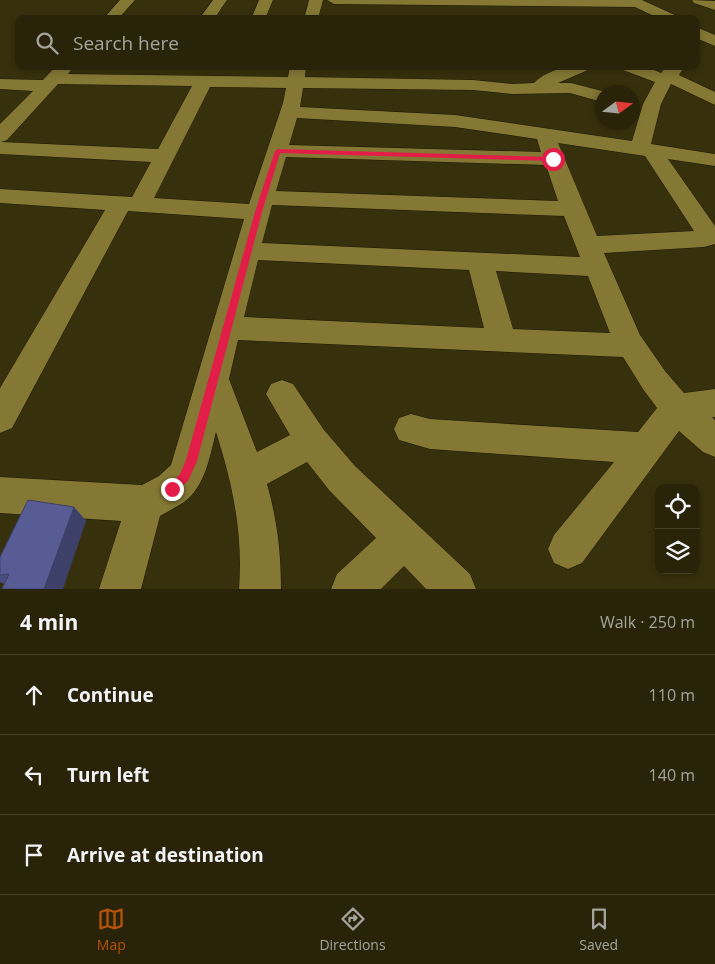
<!DOCTYPE html>
<meta charset="utf-8">
<style>
:root{--surface:#292409;--page:#353017;--text:#f1f3f6;--muted:#a5a49c;--line:#45412a;--accent:#b45309}
body{margin:0;font-family:"Open Sans",sans-serif;background:var(--page);color:var(--text)}
.controls{position:absolute;right:15px;bottom:15px;display:grid;overflow:hidden;border-radius:10px;box-shadow:0 2px 8px #0003}
.controls button{width:45px;height:45px;display:grid;place-items:center;padding:0;border:0;border-bottom:1px solid var(--line);background:var(--surface);color:var(--text);font:25px sans-serif}
.compass{position:absolute;left:595px;top:85px;width:45px;height:45px;border-radius:50%;background:var(--surface);box-shadow:0 2px 8px #0003;rotate:75deg}
.stop{position:absolute;width:15px;height:15px;margin:-11px;border:4px solid #e11d48;border-radius:50%;background:#fff}
.stop.end{background:#e11d48;border-color:#fff;box-shadow:0 1px 5px #0008}
.list{margin:0;padding:0;list-style:none}
h2{display:flex;justify-content:space-between;align-items:center;height:65px;margin:0;padding:0 20px;font-size:21px}
h2 small{font-size:16px;font-weight:400;color:var(--muted)}
.list li{display:grid;grid-template-columns:32px 1fr auto;gap:15px;align-items:center;box-sizing:border-box;height:80px;padding:0 20px;border-top:1px solid var(--line)}
.list b{display:block;font-size:19px;white-space:nowrap}
.list em{font-size:16px;font-style:normal;color:var(--muted)}
.icon{flex:none;width:28px;height:28px;fill:none;stroke:currentColor;stroke-width:2;stroke-linecap:round;stroke-linejoin:round}
.map{position:relative;flex:none;width:715px;height:589px;overflow:hidden}
.search{position:absolute;background:var(--surface);box-shadow:0 2px 8px #0003;left:15px;right:15px;top:15px;height:55px;display:flex;align-items:center;gap:12px;box-sizing:border-box;padding:0 18px;border-radius:10px;color:var(--muted);font-size:19px}
.sheet{height:305px;background:var(--surface)}
nav{display:flex;justify-content:space-around;align-items:center;box-sizing:border-box;height:70px;border-top:1px solid var(--line);background:var(--surface);font-size:14px;color:var(--muted)}
nav a{display:grid;justify-items:center;gap:2px}
nav .on{color:var(--accent)}
.map>svg:first-child{display:block}
</style>
<div class="map">
<svg width="715" height="589" viewBox="0 0 715 589">
<rect width="100%" height="100%" fill="#37300c"/>
<g fill="none" stroke-linecap="round" stroke-linejoin="round">
<g stroke="#1c1804" stroke-width="1">
<g id="minor">
<path d="M120,0H135L118,19H103Z"/>
<path d="M213,0H227L214,19H199Z"/>
<path d="M259,0H273L265,19H251Z"/>
<path d="M309,0H323L318,19H304Z"/>
<path d="M327,0H642L677,16L679,19H660L635,7L334,4Z"/>
<path d="M692,0L715,1V10L694,3Z"/>
<path d="M696,27L715,35V46L696,38Z"/>
<path d="M56,66H74L68,74L288,77L290,66H306L305,77L473,80L512,84L534,83C549,68 570,66 590,66L588,70L558,83H571L606,92H602V102L570,93L512,94L473,90L303,88L300,107L455,115L632,141L643,104L655,82L623,70L621,66H645L661,73L667,66H685L679,75L715,92V105L671,84L661,104L651,144L715,154V166L668,159L715,226V244L704,247L604,253L640,335L665,371L684,393L715,389V417H712L715,420V457L703,452L679,431L582,563L568,569L554,563L548,549L554,535L614,462L430,449L399,440L394,429L399,418L411,414L430,419L638,432L657,408L643,389L623,357L238,340L229,379L257,452L290,435L266,394L271,384L282,380L293,384L324,430L355,466L470,574L476,589H426L404,566L381,589H331L337,574L376,538L329,490L307,462L267,484C277,519 281,552 281,589H239C243,533 233,486 216,432C210,456 205,487 184,502C177,507 168,511 160,516L141,589H99L121,521L0,513V477L142,485L159,476L171,465L244,219L128,211L12,428L0,433V388L105,210L0,203V189L132,197L151,162L0,154V124L33,91L0,89V79L43,80ZM58,84L192,86L158,149L1,142L7,140ZM210,87L286,88L283,103L249,204L154,198ZM297,118L455,127L537,139L541,152L289,145ZM558,143L645,156L694,231L597,236ZM286,157L546,165L558,201L276,191ZM272,205L564,216L580,257L262,243ZM258,260L469,270L484,328L244,317ZM496,271L588,276L610,333L513,329Z"/>
</g>
</g>
<use href="#minor" fill="#847834" fill-rule="evenodd"/>
</g>
<path fill="#4b4f7f" d="M74,507L86,521L4,584L0,582V557Z"/>
<path fill="#3d4068" d="M74,507L86,521L63,589H44Z"/>
<path fill="#575c94" stroke="#3d4068" d="M28,500L74,507L44,589H2L9,574L0,575V557Z"/>
<path fill="#e11d48" d="M278,149L553,157L556,159L553,161L280,153L262,212L197,461L188,481L172,494L168,492L166,489L180,474L186,460L255,212L275,151Z"/>
</svg>
<div class="controls">
<button><svg class="icon" aria-label="locate" viewBox="0 0 24 24"><circle cx="12" cy="12" r="6"/><path d="M12 2v4M12 18v4M2 12h4M18 12h4"/></svg></button>
<button><svg class="icon" aria-label="layers" viewBox="0 0 24 24"><path d="M12 4l9 5-9 5-9-5zM3 14l9 5 9-5"/></svg></button>
</div>
<svg class="compass" viewBox="-18 -18 36 36"><path d="M0-13l5 13h-10z" fill="#e53935"/><path d="M0 13l5-13h-10z" fill="#a5a49c"/></svg>
<div class="stop" style="left:553px;top:159px"></div>
<div class="stop end" style="left:172px;top:489px"></div>
<div class="search"><svg class="icon" aria-label="search" viewBox="0 0 24 24"><circle cx="10" cy="10" r="6"/><path d="M15 15l6 6"/></svg>Search here</div>
</div>
<section class="sheet">
<h2>4 min<small>Walk · 250 m</small></h2>
<ul class="list">
<li><svg class="icon" aria-label="ahead" viewBox="0 0 24 24"><path d="M12 20V5M6 11l6-6 6 6"/></svg><div><b>Continue</b></div><em>110 m</em></li>
<li><svg class="icon" aria-label="left" viewBox="0 0 24 24"><path d="M17 20v-9H6M10 6l-5 5 5 5"/></svg><div><b>Turn left</b></div><em>140 m</em></li>
<li><svg class="icon" aria-label="arrive" viewBox="0 0 24 24"><path d="M6 21V4h12l-3 4 3 4H6"/></svg><div><b>Arrive at destination</b></div></li>
</ul>
</section>
<nav>
<a class="on"><svg class="icon" aria-label="map" viewBox="0 0 24 24"><path d="M3 6l6-2 6 2 6-2v14l-6 2-6-2-6 2zM9 4v14M15 6v14"/></svg>Map</a>
<a><svg class="icon" aria-label="directions" viewBox="0 0 24 24"><path d="M12 3l9 9-9 9-9-9zM9 14v-3h6M13 9l2 2-2 2"/></svg>Directions</a>
<a><svg class="icon" aria-label="saved" viewBox="0 0 24 24"><path d="M7 4h10v16l-5-4-5 4z"/></svg>Saved</a>
</nav>
